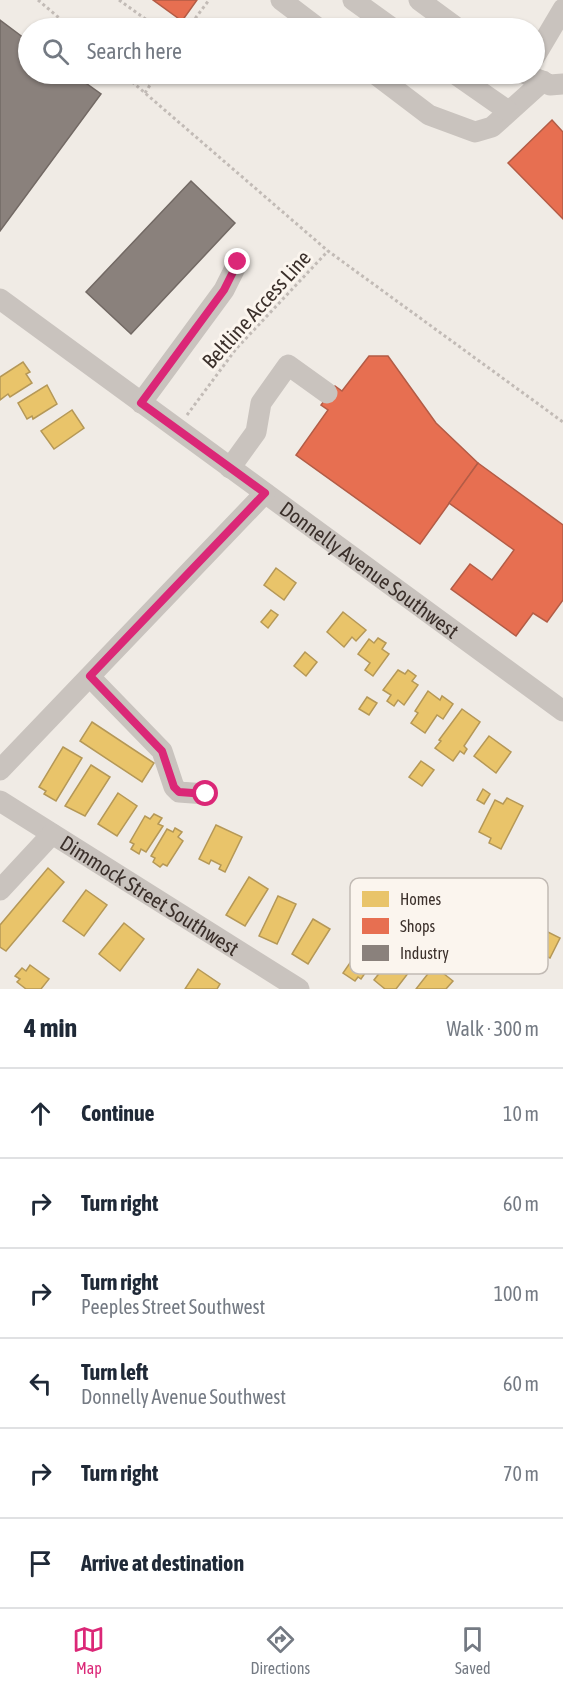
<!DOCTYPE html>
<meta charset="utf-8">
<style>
:root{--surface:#fff;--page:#f2f2f3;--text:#1f2937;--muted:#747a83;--line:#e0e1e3;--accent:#db2777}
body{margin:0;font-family:"Asap Condensed",sans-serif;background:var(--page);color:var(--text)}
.stop{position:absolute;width:18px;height:18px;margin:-14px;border:4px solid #db2777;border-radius:50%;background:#fff}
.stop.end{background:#db2777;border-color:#fff;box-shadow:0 2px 6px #0008}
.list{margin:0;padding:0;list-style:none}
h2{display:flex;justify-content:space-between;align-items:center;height:78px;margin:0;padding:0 24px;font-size:26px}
h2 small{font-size:20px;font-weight:400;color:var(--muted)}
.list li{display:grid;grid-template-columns:39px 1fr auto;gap:18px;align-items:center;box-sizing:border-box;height:90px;padding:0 24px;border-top:2px solid var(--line)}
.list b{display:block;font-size:22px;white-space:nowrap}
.list p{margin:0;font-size:20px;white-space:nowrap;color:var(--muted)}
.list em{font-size:20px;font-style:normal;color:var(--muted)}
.icon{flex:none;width:33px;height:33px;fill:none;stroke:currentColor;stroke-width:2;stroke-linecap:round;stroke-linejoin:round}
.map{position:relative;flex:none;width:563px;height:989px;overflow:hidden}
.search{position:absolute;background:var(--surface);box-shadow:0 2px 4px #0004;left:18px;right:18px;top:18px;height:66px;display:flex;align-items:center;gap:15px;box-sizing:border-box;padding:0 21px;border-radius:33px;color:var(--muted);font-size:22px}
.sheet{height:618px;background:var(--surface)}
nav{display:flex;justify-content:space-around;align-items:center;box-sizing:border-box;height:84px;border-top:2px solid var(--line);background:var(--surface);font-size:16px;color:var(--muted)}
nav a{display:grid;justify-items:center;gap:3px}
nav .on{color:var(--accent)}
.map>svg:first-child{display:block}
</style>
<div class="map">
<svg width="563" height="989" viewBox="0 0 563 989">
<rect width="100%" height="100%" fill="#f0ebe5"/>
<g fill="#e9c46a" stroke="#b59857" stroke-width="1.5">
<path d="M23,362L30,372L26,374L32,383L10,397L8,394L0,400V377Z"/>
<path d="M47,385L57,404L33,419L32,416L27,419L18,403Z"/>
<path d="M72,410L84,428L54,449L41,431Z"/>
<path d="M276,568L296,583L284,600L264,585Z"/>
<path d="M271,610L278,615L268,628L261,622Z"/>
<path d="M343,612L366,630L356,641L352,637L344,647L327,632Z"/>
<path d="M378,638L386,643L382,649L389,654L373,676L365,670L370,663L358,654L369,639L374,643Z"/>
<path d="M305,652L317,662L306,676L294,666Z"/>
<path d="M398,670L405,674L408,670L416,676L412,681L418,685L404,705L398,700L394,706L387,701L391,695L383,690Z"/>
<path d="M428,691L440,700L442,696L453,704L443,719L437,715L425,733L411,723L418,713L415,711Z"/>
<path d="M367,697L377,703L369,715L359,709Z"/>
<path d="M462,709L480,722L464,746L467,749L464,754L460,751L453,761L435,748L441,741L439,740Z"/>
<path d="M92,722L154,763L142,782L80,741Z"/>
<path d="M489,736L511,752L496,773L474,756Z"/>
<path d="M63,747L82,758L56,801L44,794L46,791L39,787Z"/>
<path d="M421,761L434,770L422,786L409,777Z"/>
<path d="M91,765L110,777L85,816L65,806Z"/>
<path d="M483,789L490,794L484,804L477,800Z"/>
<path d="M118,793L137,806L117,836L98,824Z"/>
<path d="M507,798L523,806L501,849L489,843L491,838L479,832L495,800L503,804Z"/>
<path d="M154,814L162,818L158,824L163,826L146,852L141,849L139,854L131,849L134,844L130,842L145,816L150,819Z"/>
<path d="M216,825L242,837L225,872L219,869L221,865L211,860L209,864L199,859Z"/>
<path d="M175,828L182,832L178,837L183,841L167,866L163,864L160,867L153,862L155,858L151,856L167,829L173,832Z"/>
<path d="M48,868L64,882L6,951L0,947V925Z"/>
<path d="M249,877L268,889L245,926L226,915Z"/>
<path d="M86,890L107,905L84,936L63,921Z"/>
<path d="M278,896L296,904L277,944L259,936Z"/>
<path d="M313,919L330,929L308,964L292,954Z"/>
<path d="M528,922L560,938L550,958L518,942Z"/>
<path d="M124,923L144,939L120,971L99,954Z"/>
<path d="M365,941L383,955L376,965L372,963L361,979L358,977L355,981L343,973Z"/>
<path d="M401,945L419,959L396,989H385L374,980Z"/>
<path d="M30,965L49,979L41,989H26L17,982L20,979L15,976L22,968L26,971Z"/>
<path d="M434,966L453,981L446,989H416Z"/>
<path d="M198,969L220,984L217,989H185Z"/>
</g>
<g fill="#e76f51" stroke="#b35c46" stroke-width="1.5">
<path d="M153,0H197L182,21Z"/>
<path d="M552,120L563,132V219L508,163Z"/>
<path d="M369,356H388L436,423L478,463L420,544L296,455L328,410L321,405L335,386L342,391Z"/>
<path d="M478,463L563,525V600L547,622L533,613L516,636L451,589L470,564L492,580L514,550L449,503Z"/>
</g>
<g fill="#8a817c" stroke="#726964" stroke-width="1.5">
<path d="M0,20L28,41V74H73L101,94L0,231Z"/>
<path d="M191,181L235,223L131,334L86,292Z"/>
</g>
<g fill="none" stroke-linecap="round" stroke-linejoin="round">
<g stroke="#c2bbb6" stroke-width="3" stroke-dasharray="3 3" stroke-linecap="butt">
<path d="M38,0L71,28"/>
<path d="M119,0L158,28"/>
<path d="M188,28L209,0"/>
<path d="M123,74L328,251L563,422"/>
<path d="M145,93L157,74"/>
<path d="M187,415L236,349L328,251"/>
</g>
<g stroke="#c9c3be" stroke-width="21">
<path d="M281,0L318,28"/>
<path d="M353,0L392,28"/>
<path d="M419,0L457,28"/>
<path d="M534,58L563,9"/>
<path d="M375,74L429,115L475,132L492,127L543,81"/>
<path d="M455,74L508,111"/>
<path d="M526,74L550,85L563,84"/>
<path id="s1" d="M0,299L563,711"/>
<path d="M141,403L224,290L238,262"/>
<path d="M230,468L256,432L261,403L288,365L327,393"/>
<path d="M90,677L162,751L174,787L179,792L206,794"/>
<path d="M0,770L265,493"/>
<path id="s2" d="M0,801L299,989"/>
<path d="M0,890L52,834"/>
</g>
</g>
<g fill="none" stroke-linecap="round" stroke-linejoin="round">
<path stroke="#db2777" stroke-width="8" d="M206,794L179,792L174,787L162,751L90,676L265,493L141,403L224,290L238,262"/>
</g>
<g text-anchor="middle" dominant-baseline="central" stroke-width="6" stroke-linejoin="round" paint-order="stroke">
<g font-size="21" fill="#3b302b" stroke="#fbf5ee">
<text transform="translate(256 309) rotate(-48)">Beltline Access Line</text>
<text stroke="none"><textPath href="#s1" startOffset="458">Donnelly Avenue Southwest</textPath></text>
<text stroke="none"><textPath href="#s2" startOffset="177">Dimmock Street Southwest</textPath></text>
</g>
</g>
<rect x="350" y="878" width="198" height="96" rx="9" fill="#fbf5ee" stroke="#c1bab4" stroke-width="1.5"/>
<rect x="362" y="891" width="27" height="16" fill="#e9c46a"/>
<rect x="362" y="918" width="27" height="16" fill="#e76f51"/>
<rect x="362" y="945" width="27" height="16" fill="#8a817c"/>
<g font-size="16" fill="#3b302b">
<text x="400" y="905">Homes</text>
<text x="400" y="932">Shops</text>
<text x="400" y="959">Industry</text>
</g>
</svg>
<div class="stop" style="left:206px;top:794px"></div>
<div class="stop end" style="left:238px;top:262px"></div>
<div class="search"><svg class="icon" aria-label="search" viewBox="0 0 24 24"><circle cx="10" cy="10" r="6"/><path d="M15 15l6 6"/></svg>Search here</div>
</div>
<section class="sheet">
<h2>4 min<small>Walk · 300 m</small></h2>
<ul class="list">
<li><svg class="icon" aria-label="ahead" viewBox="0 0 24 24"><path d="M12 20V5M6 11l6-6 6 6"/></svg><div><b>Continue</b></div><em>10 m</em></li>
<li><svg class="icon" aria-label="right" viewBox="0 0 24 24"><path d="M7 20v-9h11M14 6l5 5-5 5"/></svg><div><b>Turn right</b></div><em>60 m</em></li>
<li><svg class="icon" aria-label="right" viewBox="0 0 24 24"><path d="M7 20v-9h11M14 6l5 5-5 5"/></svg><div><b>Turn right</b><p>Peeples Street Southwest</p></div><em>100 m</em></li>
<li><svg class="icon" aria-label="left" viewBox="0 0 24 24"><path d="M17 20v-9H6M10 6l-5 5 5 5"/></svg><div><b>Turn left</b><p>Donnelly Avenue Southwest</p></div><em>60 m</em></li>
<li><svg class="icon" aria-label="right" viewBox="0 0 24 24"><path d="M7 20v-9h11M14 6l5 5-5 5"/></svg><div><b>Turn right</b></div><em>70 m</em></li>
<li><svg class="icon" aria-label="arrive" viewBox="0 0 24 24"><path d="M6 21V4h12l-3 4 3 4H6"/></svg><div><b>Arrive at destination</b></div></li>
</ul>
</section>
<nav>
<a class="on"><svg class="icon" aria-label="map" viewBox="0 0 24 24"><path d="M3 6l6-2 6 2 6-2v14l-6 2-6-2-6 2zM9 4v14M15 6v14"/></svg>Map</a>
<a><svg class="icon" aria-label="directions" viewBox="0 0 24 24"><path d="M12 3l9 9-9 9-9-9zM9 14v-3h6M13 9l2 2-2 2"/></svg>Directions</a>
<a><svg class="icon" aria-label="saved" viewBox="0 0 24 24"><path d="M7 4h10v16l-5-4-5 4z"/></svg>Saved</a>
</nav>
